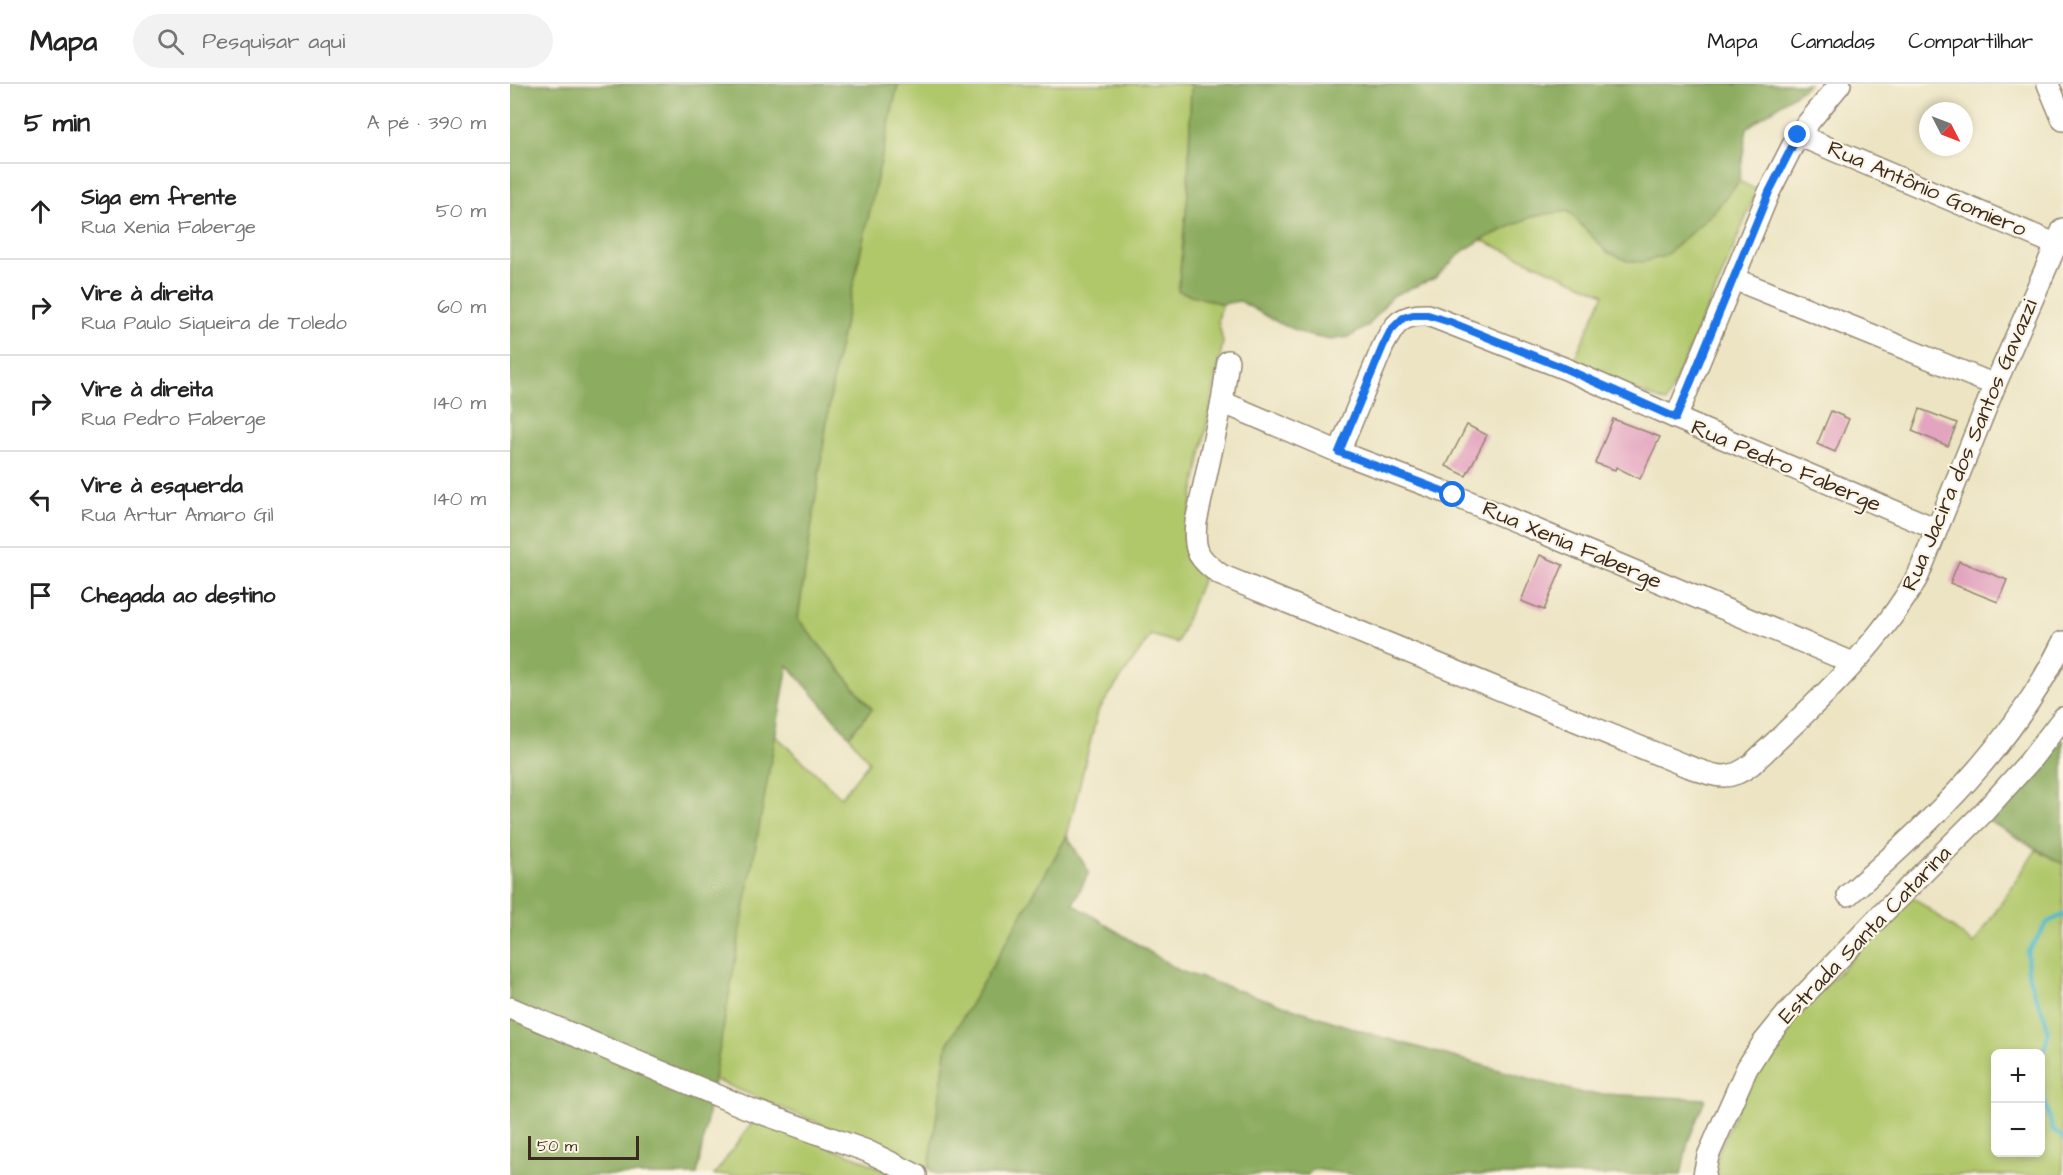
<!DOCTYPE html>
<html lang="pt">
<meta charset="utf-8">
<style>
:root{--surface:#fff;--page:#f2f2f2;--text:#222;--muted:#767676;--line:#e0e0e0}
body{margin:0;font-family:"Architects Daughter",sans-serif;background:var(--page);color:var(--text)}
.controls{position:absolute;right:18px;bottom:18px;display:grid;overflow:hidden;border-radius:9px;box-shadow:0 3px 9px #0003}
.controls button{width:54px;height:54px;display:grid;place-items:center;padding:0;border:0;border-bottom:2px solid var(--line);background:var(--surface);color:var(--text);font:30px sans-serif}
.compass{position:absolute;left:1409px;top:18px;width:54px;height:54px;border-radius:50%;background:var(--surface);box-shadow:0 3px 9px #0003;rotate:132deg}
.scale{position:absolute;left:18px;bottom:15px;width:111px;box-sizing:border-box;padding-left:6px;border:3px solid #3b2a1e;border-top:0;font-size:16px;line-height:21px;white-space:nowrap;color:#3b2a1e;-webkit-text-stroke:4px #fcf5e5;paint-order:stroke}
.stop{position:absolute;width:18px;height:18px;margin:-14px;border:4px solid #1a73e8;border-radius:50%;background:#fff}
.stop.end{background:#1a73e8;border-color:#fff;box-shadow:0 2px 6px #0008}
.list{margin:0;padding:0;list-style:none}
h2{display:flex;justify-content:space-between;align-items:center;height:78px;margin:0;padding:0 24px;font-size:26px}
h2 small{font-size:20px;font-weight:400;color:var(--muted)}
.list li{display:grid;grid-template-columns:39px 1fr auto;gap:18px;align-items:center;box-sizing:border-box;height:96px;padding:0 24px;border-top:2px solid var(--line)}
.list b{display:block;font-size:22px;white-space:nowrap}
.list p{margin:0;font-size:20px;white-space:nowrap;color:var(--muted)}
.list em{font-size:20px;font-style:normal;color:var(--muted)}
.icon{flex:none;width:33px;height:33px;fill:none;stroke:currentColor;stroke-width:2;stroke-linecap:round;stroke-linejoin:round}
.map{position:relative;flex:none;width:1553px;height:1091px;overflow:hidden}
header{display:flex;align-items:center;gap:36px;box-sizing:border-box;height:84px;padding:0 30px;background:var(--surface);border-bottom:2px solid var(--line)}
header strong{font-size:28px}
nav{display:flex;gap:33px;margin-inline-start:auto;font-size:21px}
.search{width:420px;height:54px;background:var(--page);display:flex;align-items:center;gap:15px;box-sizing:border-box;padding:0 21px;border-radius:33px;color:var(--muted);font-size:22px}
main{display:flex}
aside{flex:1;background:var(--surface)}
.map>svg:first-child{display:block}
</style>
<header>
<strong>Mapa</strong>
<div class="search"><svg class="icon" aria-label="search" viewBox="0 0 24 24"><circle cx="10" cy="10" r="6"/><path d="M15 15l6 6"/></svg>Pesquisar aqui</div>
<nav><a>Mapa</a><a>Camadas</a><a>Compartilhar</a></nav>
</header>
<main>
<aside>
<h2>5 min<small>A pé · 390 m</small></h2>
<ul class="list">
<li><svg class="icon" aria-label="ahead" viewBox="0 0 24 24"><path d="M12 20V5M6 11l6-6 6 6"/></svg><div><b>Siga em frente</b><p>Rua Xenia Faberge</p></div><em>50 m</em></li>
<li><svg class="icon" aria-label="right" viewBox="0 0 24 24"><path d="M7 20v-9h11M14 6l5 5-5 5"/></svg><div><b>Vire à direita</b><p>Rua Paulo Siqueira de Toledo</p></div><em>60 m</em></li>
<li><svg class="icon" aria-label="right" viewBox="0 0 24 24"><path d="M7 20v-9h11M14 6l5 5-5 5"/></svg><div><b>Vire à direita</b><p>Rua Pedro Faberge</p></div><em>140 m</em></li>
<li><svg class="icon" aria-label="left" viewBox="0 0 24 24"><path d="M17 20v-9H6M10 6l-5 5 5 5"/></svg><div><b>Vire à esquerda</b><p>Rua Artur Amaro Gil</p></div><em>140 m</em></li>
<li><svg class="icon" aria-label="arrive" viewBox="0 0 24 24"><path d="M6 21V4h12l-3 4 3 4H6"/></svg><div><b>Chegada ao destino</b></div></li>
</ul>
</aside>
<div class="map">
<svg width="1553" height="1091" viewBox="0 0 1553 1091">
<rect width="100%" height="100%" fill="#fcf5e5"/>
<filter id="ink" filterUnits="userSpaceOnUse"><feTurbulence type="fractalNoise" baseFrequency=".0167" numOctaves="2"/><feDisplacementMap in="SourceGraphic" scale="12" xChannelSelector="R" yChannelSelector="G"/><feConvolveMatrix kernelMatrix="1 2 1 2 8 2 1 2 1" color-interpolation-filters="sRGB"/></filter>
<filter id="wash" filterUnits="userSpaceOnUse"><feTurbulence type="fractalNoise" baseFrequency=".008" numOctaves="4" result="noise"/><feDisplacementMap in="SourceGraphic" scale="24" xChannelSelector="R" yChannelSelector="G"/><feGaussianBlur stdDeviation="1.35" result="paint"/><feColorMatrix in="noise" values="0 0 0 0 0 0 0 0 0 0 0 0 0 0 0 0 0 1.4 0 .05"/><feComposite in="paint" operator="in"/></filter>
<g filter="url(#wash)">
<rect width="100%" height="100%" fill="#ece4c3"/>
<g fill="#b0c76b" stroke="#767844" stroke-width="1.5" fill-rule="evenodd">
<path d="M388,0H681L678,109L668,207L712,220L708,236L713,258L675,452L676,476L693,494L667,559L641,551L588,627L557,752L437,961L419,1085L203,995L265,651L331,713L359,678L339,652L362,625L288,535L325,282Z"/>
<path d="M1229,97L1247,106L1211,194L1156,318L1061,282L1094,210L971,156L1023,132L1058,127L1097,168L1204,128Z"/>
<path d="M1526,766L1553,780V1091H1205L1208,1068L1238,1001L1273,945L1403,813L1464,860ZM1486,970H1530V1068H1486Z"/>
<path d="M245,1035L348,1074L384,1091H204Z"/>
</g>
<g fill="#8cac5f" stroke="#646b3e" stroke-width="1.5">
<path d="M0,0H388L325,282L288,535L362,625L339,652L278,581L187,1091H0Z"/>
<path d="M681,0H1299L1237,44L1229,97L1204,128L1155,172L1133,178L1118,177L1097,168L1058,127L1023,132L971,156L953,167L925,194L882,212L858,242L839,253L820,256L797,251L769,239L730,217L712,220L668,207L678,109Z"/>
<path d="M1553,656V780L1479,737L1538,676Z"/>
<path d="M557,752L579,788L563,820L670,887L864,951L1072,1009L1195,1015L1178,1058L1171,1091H846L802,1085L798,1091H429L419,1085L437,961Z"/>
</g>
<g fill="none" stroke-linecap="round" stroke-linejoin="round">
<g stroke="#4ab7c6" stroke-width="4.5">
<path d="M1530,974C1549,938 1527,926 1519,893C1517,885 1518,877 1517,869L1538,838L1553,831"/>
<path d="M1530,1000L1543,1046L1553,1054"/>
</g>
</g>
<g id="blocks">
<g fill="#e3a4c0">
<path d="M1410,325L1447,339L1438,362L1402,347Z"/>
<path d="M1321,327L1339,335L1325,368L1307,360Z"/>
<path d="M1103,335L1150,353L1130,395L1106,383L1105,386L1085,379Z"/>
<path d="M957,341L977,351L956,392L936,382Z"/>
<path d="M1030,471L1053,481L1034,526L1011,517Z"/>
<path d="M1449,477L1497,496L1488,518L1440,499Z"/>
</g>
</g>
</g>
<g filter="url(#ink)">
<use href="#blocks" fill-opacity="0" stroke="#948770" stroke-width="1.5"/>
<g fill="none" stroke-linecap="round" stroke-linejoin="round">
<g stroke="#948770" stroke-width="24">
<g id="minor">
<path d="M1538,0L1553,36"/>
<path d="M1288,51L1545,160"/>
<path d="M1224,195L1485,301"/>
<path d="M718,277L712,318L686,438C683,468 688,474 711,491L1174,681C1202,690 1216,701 1242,680C1302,623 1367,565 1408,492L1485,301L1553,145"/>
<path d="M712,318L829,368L943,411L1343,579"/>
<path d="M1166,334L1259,108L1288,51L1330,0"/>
<path d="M829,368L873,262C885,239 891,230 918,231L1056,285L1166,334L1426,445"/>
<path d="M1338,811C1423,737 1503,661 1553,558"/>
<path d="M0,924L237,1024L357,1067L406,1091"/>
<path d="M1194,1091L1198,1072L1237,984L1253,959L1279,927L1366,836L1474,728L1519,678L1553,634"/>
</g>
</g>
<use href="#minor" stroke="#fff" stroke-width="21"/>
</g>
</g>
<g fill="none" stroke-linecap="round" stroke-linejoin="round" filter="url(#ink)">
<path stroke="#1a73e8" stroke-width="8" d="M943,411L829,368L873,262L881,246L893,234L903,231H918L940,238L1056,285L1166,334L1259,108L1288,51"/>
</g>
<g text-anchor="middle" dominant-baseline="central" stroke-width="4.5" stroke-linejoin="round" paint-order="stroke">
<g font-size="22" fill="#3b2a1e" stroke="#fcf5e5">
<text transform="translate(1417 105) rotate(23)">Rua Antônio Gomiero</text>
<text transform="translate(1460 361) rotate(-67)">Rua Jacira dos Santos Gavazzi</text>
<text transform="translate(1276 382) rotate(23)">Rua Pedro Faberge</text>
<text transform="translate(1062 461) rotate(23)">Rua Xenia Faberge</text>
<text transform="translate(1355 851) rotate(-46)">Estrada Santa Catarina</text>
</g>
</g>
</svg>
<div class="controls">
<button>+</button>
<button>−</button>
</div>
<svg class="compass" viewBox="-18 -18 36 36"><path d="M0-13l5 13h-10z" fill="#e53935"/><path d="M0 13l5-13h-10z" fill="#767676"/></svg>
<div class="scale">50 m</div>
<div class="stop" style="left:943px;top:411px"></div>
<div class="stop end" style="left:1288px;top:51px"></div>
</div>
</main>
